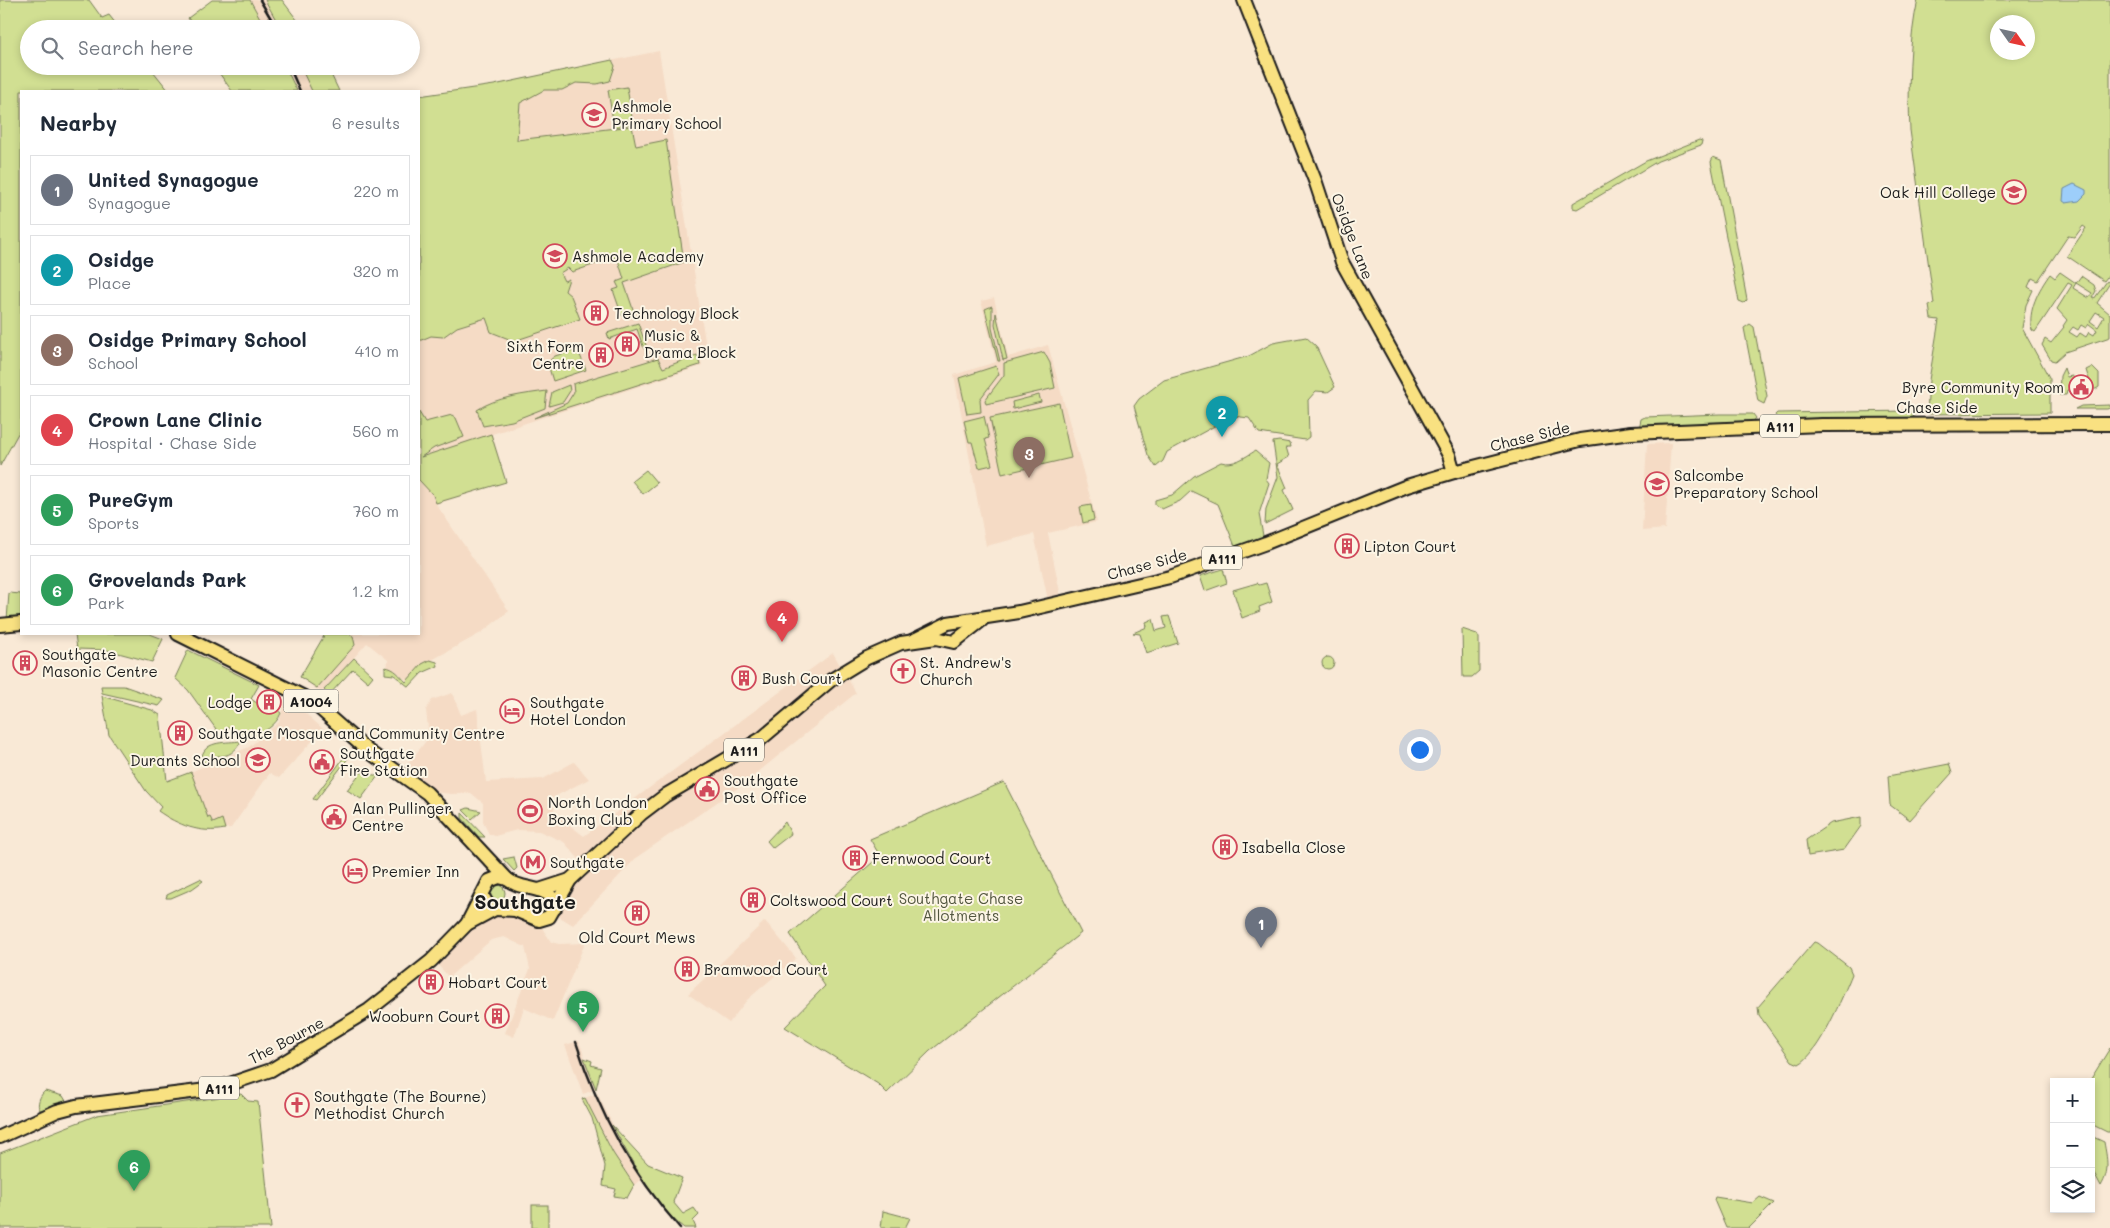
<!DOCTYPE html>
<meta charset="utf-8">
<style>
:root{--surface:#fff;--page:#f2f2f3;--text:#1f2937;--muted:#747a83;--line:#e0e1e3;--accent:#0f766e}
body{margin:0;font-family:Mali,sans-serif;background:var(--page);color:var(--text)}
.controls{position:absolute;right:15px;bottom:15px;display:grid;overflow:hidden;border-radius:0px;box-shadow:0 2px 8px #0003}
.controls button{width:45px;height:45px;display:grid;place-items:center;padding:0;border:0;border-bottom:1px solid var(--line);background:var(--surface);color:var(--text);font:25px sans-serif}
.compass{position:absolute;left:1990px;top:15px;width:45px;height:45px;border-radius:50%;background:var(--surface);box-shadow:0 2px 8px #0003;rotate:124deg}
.you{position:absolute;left:1419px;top:749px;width:18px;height:18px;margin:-12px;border:4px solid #fff;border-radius:50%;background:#1a73e8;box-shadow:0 0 0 8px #1a73e833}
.badge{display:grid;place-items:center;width:32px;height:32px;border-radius:50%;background:var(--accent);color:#fff;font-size:16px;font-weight:700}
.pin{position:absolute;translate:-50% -41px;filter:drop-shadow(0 1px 2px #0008)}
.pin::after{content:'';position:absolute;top:26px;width:18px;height:15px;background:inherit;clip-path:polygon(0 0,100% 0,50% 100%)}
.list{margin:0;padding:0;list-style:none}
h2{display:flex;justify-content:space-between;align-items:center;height:65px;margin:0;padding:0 20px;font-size:21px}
h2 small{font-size:16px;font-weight:400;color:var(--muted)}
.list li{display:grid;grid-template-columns:32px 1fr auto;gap:15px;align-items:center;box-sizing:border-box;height:70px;margin:0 10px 10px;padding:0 10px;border:1px solid var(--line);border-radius:0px}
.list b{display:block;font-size:19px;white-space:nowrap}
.list p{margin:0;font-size:16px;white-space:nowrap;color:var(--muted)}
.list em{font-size:16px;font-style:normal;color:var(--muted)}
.icon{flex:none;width:28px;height:28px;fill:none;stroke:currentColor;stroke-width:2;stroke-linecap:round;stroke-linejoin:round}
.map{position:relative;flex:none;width:2110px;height:1228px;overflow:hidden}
.search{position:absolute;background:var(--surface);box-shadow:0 2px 8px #0003;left:20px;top:20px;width:400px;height:55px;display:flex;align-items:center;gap:12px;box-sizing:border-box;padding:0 18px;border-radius:28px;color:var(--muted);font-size:19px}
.panel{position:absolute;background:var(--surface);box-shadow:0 2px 8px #0003;left:20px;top:90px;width:400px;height:545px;border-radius:0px}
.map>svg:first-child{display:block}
</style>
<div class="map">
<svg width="2110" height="1228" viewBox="0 0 2110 1228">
<rect width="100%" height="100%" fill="#f9e9d6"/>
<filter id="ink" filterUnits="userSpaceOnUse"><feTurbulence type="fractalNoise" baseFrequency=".02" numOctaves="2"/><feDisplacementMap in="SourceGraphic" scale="10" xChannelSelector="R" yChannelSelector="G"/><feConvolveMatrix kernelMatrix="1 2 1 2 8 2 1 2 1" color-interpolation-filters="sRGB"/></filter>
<g filter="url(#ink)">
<g fill="#f5dbc5">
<path d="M250,0H265L281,29H266Z"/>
<path d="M659,51L706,347L698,352L702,366L492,434L506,482L436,504L509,611L481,633L430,661L411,684L395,671L387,670L388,660L367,643L322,693L300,677L325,634H419V480L422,484L419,478V96L494,85Z"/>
<path d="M285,66H300L312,91H297Z"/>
<path d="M994,298L1008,357L1048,345L1097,522L1048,533L1062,602L1049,605L1034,534L986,546L954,375L996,362L981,301Z"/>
<path d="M1671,443L1665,529L1642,531L1647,444Z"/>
<path d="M833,653L856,693L742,785L637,857L573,925L553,913L584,865L564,842L539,831L517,830L495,836L489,834L483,822V803L471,793L452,794L424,791L401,773L429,737L426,710L432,700L452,693L461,715L477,709L486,782L543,779L574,762L589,779L552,798L555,814L584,836Z"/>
<path d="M285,701L304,712L323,729L279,778L270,773L231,828L200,830L170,820L158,811L161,807L146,791L249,747L279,722Z"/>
<path d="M495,909L537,920L551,942L559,944L585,943L553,1021L524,1008L514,1037L505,1033L530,969L525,947L504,937L491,940L449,977L433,960Z"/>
<path d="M765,921L796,958L747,1000L729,1023L688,994Z"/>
<path d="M579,1041L596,1089L583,1094L565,1045Z"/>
<path d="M597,1093L623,1145L644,1178L634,1185L613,1153L585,1098Z"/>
</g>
<g fill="#d1df92" stroke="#767e57" fill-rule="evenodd">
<path d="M0,0H89L102,18L109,15L120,29H29V66H149L169,91H21V428L0,466Z"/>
<path d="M212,0H250L266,29H195L188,18Z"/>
<path d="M265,0H282L304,29H281Z"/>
<path d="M1918,0H2110V273L2104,281L2067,256L2086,228L2083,226L2075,237L2068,236L2038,281L2032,278L2028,287L2033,290L2026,305L2022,328L2050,379V413L1927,414L1929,380L1939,320L1931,319L1929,305L1934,304L1910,130C1908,93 1909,36 1918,0ZM1998,22H2028V52H1998Z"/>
<path d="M612,60L615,66L610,81L597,84L576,83L562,90H544L520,103L517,140L632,126L636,146L666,140L684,262L624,283L634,312L622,316L613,290L619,288L616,282L624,279L617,257L572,272L568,268L560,273L564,281L569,279L565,291L571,296L580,319L514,341L491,332L486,318L457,327L443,337L431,336L419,341V96L494,85Z"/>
<path d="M214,66H285L297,91H232Z"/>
<path d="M300,66H327L339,91H312Z"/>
<path d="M627,87L633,124L614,127L608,90Z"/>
<path d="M1699,140L1702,141L1701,145L1658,161L1577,209L1573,208V203L1646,161Z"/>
<path d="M1713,157L1721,160L1747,300L1744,303L1739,301L1711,162Z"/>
<path d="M2060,272L2076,283L2081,276L2094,285L2096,291L2092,298L2094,299L2107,281L2110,283L2097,303L2110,314V337L2065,352L2055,361L2051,360L2042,345L2045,339L2051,343L2064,327L2063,326L2067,320L2057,309L2072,285L2068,283L2035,332L2032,330C2027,311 2039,289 2050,274L2055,278ZM2076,283L2092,293L2089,298L2073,288ZM2096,312L2104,317L2098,327L2090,321ZM2089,324L2097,330L2094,335L2089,332L2086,337L2080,333L2077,337L2069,332L2073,327L2078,330L2081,325L2086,328Z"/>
<path d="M992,306V328L1000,361H998L985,309Z"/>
<path d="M996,313L1007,359L1003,360L995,324Z"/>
<path d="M638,323L647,348L644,349L637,329L609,339L607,333Z"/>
<path d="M1750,324L1754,327L1767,396L1764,404L1758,401L1744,328Z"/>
<path d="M1306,337L1316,346L1335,387L1328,392L1316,391L1308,400L1309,437L1305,440L1259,433L1249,418L1233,416L1167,452L1163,461L1156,467L1148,455L1134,406L1139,399L1164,380L1249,356L1273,343Z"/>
<path d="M571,351L580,355L586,370L553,381L549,368L550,360L555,356Z"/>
<path d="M1044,352L1050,363L1055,388L986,404L985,400L1004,375V363Z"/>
<path d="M697,355L700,365L534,418L567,403L574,392L573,384L658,358L663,368Z"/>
<path d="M996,366L999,374L980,399L981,412L967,414L959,378Z"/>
<path d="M2092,367L2099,374V387L2096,389H2092L2086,370Z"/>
<path d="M2064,368L2067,377L2072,376L2075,394H2071V390H2067L2066,395H2059L2060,376Z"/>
<path d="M569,385L570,391L563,402L549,406L552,392Z"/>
<path d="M547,391L545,408L512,421L483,426L477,410C496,397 525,394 547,391Z"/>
<path d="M1039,395L1041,402L1013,409L1012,402Z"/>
<path d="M1059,403L1071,458L1002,474L990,418Z"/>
<path d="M2110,405V408L2107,409H2075L2081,406Z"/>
<path d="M1911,411L1914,417L1912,419L1779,421L1775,415L1777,413Z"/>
<path d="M419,412L425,422L452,415L456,418L464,437L434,448L421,457L491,434L506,482L436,503L433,495L419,480Z"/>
<path d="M1720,414H1753L1756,418L1752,423L1639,429L1641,419L1645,417Z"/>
<path d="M984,416L989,438L985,439L992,465L979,468L972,442H969L964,421Z"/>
<path d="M1279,441L1290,443L1291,447H1286L1289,457L1277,464L1287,488L1284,490L1293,510L1265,524L1266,509L1278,477L1273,442Z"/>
<path d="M1255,451L1269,463L1266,479L1269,483L1259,514L1264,541L1239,549L1235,546L1218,504L1191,491L1180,501L1162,509L1155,505V500L1172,495L1194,476L1221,462C1233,466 1245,457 1255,451Z"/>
<path d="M646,470L657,483L643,494L632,481Z"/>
<path d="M1091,505L1094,520L1083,523L1080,507Z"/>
<path d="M1223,569L1227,583L1205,591L1200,576Z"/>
<path d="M1257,583L1259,585L1266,583L1272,602L1259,607L1260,611L1242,618L1233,590Z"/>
<path d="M9,593L21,594V619L7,620Z"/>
<path d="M1169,616L1178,643L1146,653L1140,634L1133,633L1147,627L1146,622L1153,619L1156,631L1166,628L1163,617Z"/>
<path d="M1462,629L1477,634L1479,638V671L1472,677H1463Z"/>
<path d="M75,634H150L163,639L152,662L107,650L77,649Z"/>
<path d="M325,634H349L353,636L355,645L317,688L300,677Z"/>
<path d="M188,650L259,685L251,699L270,712L273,706L281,713C276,726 263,733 251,737L228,727L221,736L188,690L175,678Z"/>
<circle cx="1328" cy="663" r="6"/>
<path d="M354,658L373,676L368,682L353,669L329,695L324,690Z"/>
<path d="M430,660L437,662L438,666L422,673L409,687L394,675L385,674V667C395,668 400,676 406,682L422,664Z"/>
<path d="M101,686H124L164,700L159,706L102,693Z"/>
<path d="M102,696L152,710L160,715L167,781L191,772L208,818L210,817L213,823L222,819L225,829C200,834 178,825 158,811L161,807L146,791L109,735Z"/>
<path d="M241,741C236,751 229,757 217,756L215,760L202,765L204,762L202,756C206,740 227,743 241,741Z"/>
<path d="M348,752L349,757L316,800L313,799Z"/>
<path d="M1949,764L1952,773L1910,820L1890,805L1888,776Z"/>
<path d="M361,772L378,776L361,799L347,790Z"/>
<path d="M1004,782L1081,933L930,1051L887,1093L878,1084L785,1027L825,986L790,934L880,856L870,839Z"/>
<path d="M468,808L481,811L472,819L463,810Z"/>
<path d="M462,813L485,837H479L462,818Z"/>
<path d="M1861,817V826L1844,850L1808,856L1806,840L1831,823Z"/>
<path d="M785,822L791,834L773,848L767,841Z"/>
<path d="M514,857L517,868L514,871L503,859Z"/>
<path d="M200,879L203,881L192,889L171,898H166L167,895Z"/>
<circle cx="497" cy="893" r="8"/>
<circle cx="539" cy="905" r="7"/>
<path d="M1814,942L1818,943L1849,967L1852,974C1843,996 1819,1054 1799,1064L1792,1061L1759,1015L1758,1007Z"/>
<path d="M2110,1048V1132H2107L2091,1124V1082H2089Z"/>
<path d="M584,1058L592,1061L591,1065L601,1068L596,1089Z"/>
<path d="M45,1091L63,1096L66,1101L65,1103L40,1110C36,1105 40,1095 45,1091Z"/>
<path d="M241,1094L248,1101L258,1102L271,1228H0V1153L97,1115Z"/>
<path d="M585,1098L613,1153L634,1185L627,1198L614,1196L616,1189L603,1186L605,1166L592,1118L582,1099Z"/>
<path d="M612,1125L648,1164L682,1178L673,1202L683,1214L694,1208L699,1215L693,1221L696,1228H684C655,1206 630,1158 612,1125Z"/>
<path d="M2091,1136L2104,1142C2107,1159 2110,1171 2101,1186L2091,1167Z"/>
<path d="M1715,1197L1753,1203L1760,1197L1774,1203L1749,1228H1726L1714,1200Z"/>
<rect x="532" y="1205" width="16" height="23"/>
<path d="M883,1211L910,1218L905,1228H881Z"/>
</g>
<path fill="#9dcefa" stroke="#6987a1" d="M2074,184L2086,190V194L2079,201L2066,203L2063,201L2064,189Z"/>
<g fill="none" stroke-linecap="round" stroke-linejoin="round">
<g stroke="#1c1c1c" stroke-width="16">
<g id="major">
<path d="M1244,0L1316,183L1342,262L1449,455L1454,472"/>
<path d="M0,625L21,623"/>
<path d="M178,634L310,700L368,751L427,793L507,879C521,891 545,885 555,901V908"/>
<path d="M912,641L948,623L1019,612L1170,577L1266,543L1407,486L1454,472L1580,440L1631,433L1822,425L2110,424"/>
<path d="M539,890L570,880"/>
<path d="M482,895L488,905L495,909L515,910L539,920L549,917L570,880L641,814L666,795L761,739L831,680L867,658L901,643L936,638L954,642L982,620"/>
<path d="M467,924L489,881L499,877L507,879"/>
<path d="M0,1137L57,1111L76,1106L215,1089L271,1070L369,1010L431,961L467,924L495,909"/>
</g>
</g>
<use href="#major" stroke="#f9e181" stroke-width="12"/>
<g stroke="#1c1c1c" stroke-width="2.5">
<path d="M260,0L277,29"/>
<path d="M289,66L300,91"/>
<path d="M576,1042C598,1112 631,1173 680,1228"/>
</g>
</g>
</g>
<defs>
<g id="school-ring" transform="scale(1.25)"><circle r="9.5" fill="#fcf5e5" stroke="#d1495b" stroke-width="1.5"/><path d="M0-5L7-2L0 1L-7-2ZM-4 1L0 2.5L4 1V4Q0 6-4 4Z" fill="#d1495b"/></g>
<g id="university-ring" transform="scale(1.25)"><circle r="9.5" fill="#fcf5e5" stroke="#d1495b" stroke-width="1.5"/><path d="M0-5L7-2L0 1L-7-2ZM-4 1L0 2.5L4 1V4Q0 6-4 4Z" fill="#d1495b"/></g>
<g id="building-ring" transform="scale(1.25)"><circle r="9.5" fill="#fcf5e5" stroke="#d1495b" stroke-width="1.5"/><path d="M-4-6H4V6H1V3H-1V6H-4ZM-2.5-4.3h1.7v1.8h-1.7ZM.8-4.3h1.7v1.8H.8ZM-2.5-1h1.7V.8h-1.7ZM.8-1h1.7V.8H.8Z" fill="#d1495b"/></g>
<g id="civic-ring" transform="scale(1.25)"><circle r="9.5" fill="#fcf5e5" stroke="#d1495b" stroke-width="1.5"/><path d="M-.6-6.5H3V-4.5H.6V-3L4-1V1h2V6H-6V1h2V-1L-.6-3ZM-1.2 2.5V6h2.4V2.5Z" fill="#d1495b"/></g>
<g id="church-ring" transform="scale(1.25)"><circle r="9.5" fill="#fcf5e5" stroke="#d1495b" stroke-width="1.5"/><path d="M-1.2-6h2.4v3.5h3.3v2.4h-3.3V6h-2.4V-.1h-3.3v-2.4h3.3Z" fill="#d1495b"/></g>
<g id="hotel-ring" transform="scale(1.25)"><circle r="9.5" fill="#fcf5e5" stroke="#d1495b" stroke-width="1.5"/><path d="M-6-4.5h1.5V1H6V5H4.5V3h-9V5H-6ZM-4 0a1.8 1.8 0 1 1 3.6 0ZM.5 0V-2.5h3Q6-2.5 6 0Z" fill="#d1495b"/></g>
<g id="stadium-ring" transform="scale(1.25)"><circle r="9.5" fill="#fcf5e5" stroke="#d1495b" stroke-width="1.5"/><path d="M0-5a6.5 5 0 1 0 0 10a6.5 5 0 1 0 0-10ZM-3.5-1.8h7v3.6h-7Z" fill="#d1495b"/></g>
<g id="metro-ring" transform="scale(1.25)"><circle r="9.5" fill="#fcf5e5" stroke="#d1495b" stroke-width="1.5"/><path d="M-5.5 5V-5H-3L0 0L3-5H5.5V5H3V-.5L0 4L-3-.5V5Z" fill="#d1495b"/></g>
</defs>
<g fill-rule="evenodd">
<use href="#school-ring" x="594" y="115"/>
<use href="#university-ring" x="2014" y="192"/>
<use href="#school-ring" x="555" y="256"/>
<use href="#building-ring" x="596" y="313"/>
<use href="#building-ring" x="627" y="344"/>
<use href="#building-ring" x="601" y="355"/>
<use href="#civic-ring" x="2081" y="387"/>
<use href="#school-ring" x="1657" y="484"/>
<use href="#building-ring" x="1347" y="546"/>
<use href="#building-ring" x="25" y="663"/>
<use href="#church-ring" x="903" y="671"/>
<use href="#building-ring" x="744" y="678"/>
<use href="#building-ring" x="269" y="702"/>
<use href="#hotel-ring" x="512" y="711"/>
<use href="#building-ring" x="180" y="733"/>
<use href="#school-ring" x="258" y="760"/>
<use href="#civic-ring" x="322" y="762"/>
<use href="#civic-ring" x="707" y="789"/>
<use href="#stadium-ring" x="530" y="811"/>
<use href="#civic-ring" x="334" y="817"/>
<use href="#building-ring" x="1225" y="847"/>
<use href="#building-ring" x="855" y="858"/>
<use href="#metro-ring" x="533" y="862"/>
<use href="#hotel-ring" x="355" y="871"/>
<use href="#building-ring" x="753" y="900"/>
<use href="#building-ring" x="637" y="913"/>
<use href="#building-ring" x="687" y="969"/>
<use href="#building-ring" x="431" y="982"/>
<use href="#building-ring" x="497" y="1016"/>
<use href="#church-ring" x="297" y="1105"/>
</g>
<g text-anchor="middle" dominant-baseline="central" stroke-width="4" stroke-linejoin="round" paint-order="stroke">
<g fill="#fcf5e5" stroke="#5f5d58" stroke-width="1">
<rect x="1760" y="414.5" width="40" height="23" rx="4"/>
<rect x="1202" y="546.5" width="40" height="23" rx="4"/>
<rect x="283.5" y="689.5" width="55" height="23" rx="4"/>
<rect x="724" y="738.5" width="40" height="23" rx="4"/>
<rect x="199" y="1076.5" width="40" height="23" rx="4"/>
</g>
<g font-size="14" font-weight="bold" fill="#1c1c1c">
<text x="1780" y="426">A111</text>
<text x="1222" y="558">A111</text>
<text x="311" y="701">A1004</text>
<text x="744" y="750">A111</text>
<text x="219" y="1088">A111</text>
</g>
<g font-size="15" fill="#1c1c1c" stroke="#fcf5e5" text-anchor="start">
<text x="612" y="106">Ashmole<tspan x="612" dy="17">Primary School</tspan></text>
<text x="1996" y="192" text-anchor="end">Oak Hill College</text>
<text x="572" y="256">Ashmole Academy</text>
<text x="614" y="313">Technology Block</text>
<text x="644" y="335">Music &amp;<tspan x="644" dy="17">Drama Block</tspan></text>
<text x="584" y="346" text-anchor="end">Sixth Form<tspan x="584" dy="17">Centre</tspan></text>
<text x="2064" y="387" text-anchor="end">Byre Community Room</text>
<text x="1674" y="475">Salcombe<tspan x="1674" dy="17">Preparatory School</tspan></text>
<text x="1364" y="546">Lipton Court</text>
<text x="42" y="654">Southgate<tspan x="42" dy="17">Masonic Centre</tspan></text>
<text x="920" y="662">St. Andrew's<tspan x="920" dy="17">Church</tspan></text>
<text x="762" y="678">Bush Court</text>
<text x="252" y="702" text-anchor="end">Lodge</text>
<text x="530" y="702">Southgate<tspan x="530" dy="17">Hotel London</tspan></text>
<text x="198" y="733">Southgate Mosque and Community Centre</text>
<text x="340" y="753">Southgate<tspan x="340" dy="17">Fire Station</tspan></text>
<text x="240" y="760" text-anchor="end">Durants School</text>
<text x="724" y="780">Southgate<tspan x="724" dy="17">Post Office</tspan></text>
<text x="548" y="802">North London<tspan x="548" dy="17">Boxing Club</tspan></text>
<text x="352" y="808">Alan Pullinger<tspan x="352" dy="17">Centre</tspan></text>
<text x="1242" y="847">Isabella Close</text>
<text x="872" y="858">Fernwood Court</text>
<text x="550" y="862">Southgate</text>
<text x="372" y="871">Premier Inn</text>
<text x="770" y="900">Coltswood Court</text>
<text x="637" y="937" text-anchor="middle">Old Court Mews</text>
<text x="704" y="969">Bramwood Court</text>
<text x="448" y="982">Hobart Court</text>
<text x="480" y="1016" text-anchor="end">Wooburn Court</text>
<text x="314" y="1096">Southgate (The Bourne)<tspan x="314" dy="17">Methodist Church</tspan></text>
</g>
<g font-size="15" fill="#1c1c1c" stroke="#fcf5e5">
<text transform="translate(1353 236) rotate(69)">Osidge Lane</text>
<text x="1937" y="407">Chase Side</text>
<text transform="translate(1530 436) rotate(-14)">Chase Side</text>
<text transform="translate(1147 564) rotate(-15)">Chase Side</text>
<text transform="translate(286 1040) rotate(-28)">The Bourne</text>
</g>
<g font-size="15" fill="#52563f" stroke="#fcf5e5">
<text x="961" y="898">Southgate Chase<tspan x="961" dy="17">Allotments</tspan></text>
</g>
<g font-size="20" font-weight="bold" fill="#1c1c1c" stroke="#fcf5e5">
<text x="525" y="901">Southgate</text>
</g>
</g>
</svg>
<div class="controls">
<button>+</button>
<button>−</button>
<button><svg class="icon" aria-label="layers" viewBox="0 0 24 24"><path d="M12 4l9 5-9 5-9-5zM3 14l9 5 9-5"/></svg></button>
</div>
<svg class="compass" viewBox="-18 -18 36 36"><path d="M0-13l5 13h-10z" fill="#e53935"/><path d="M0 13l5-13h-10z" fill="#747a83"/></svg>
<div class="you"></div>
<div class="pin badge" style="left:1261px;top:948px;background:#6b7280">1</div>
<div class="pin badge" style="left:1222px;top:437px;background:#0f9aa8">2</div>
<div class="pin badge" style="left:1029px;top:478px;background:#8d6e63">3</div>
<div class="pin badge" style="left:782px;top:642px;background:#e0444e">4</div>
<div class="pin badge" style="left:583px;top:1032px;background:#2e9e5b">5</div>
<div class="pin badge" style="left:134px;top:1191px;background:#2e9e5b">6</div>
<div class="search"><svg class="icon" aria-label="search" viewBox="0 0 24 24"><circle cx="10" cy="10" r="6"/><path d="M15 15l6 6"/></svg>Search here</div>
<section class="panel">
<h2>Nearby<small>6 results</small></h2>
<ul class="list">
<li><span class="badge" style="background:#6b7280">1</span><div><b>United Synagogue</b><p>Synagogue</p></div><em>220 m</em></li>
<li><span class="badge" style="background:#0f9aa8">2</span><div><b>Osidge</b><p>Place</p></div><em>320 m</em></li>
<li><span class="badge" style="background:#8d6e63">3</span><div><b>Osidge Primary School</b><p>School</p></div><em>410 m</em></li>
<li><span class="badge" style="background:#e0444e">4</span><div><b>Crown Lane Clinic</b><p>Hospital · Chase Side</p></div><em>560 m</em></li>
<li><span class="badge" style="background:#2e9e5b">5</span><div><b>PureGym</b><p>Sports</p></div><em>760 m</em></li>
<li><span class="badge" style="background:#2e9e5b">6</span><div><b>Grovelands Park</b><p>Park</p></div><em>1.2 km</em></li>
</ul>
</section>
</div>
